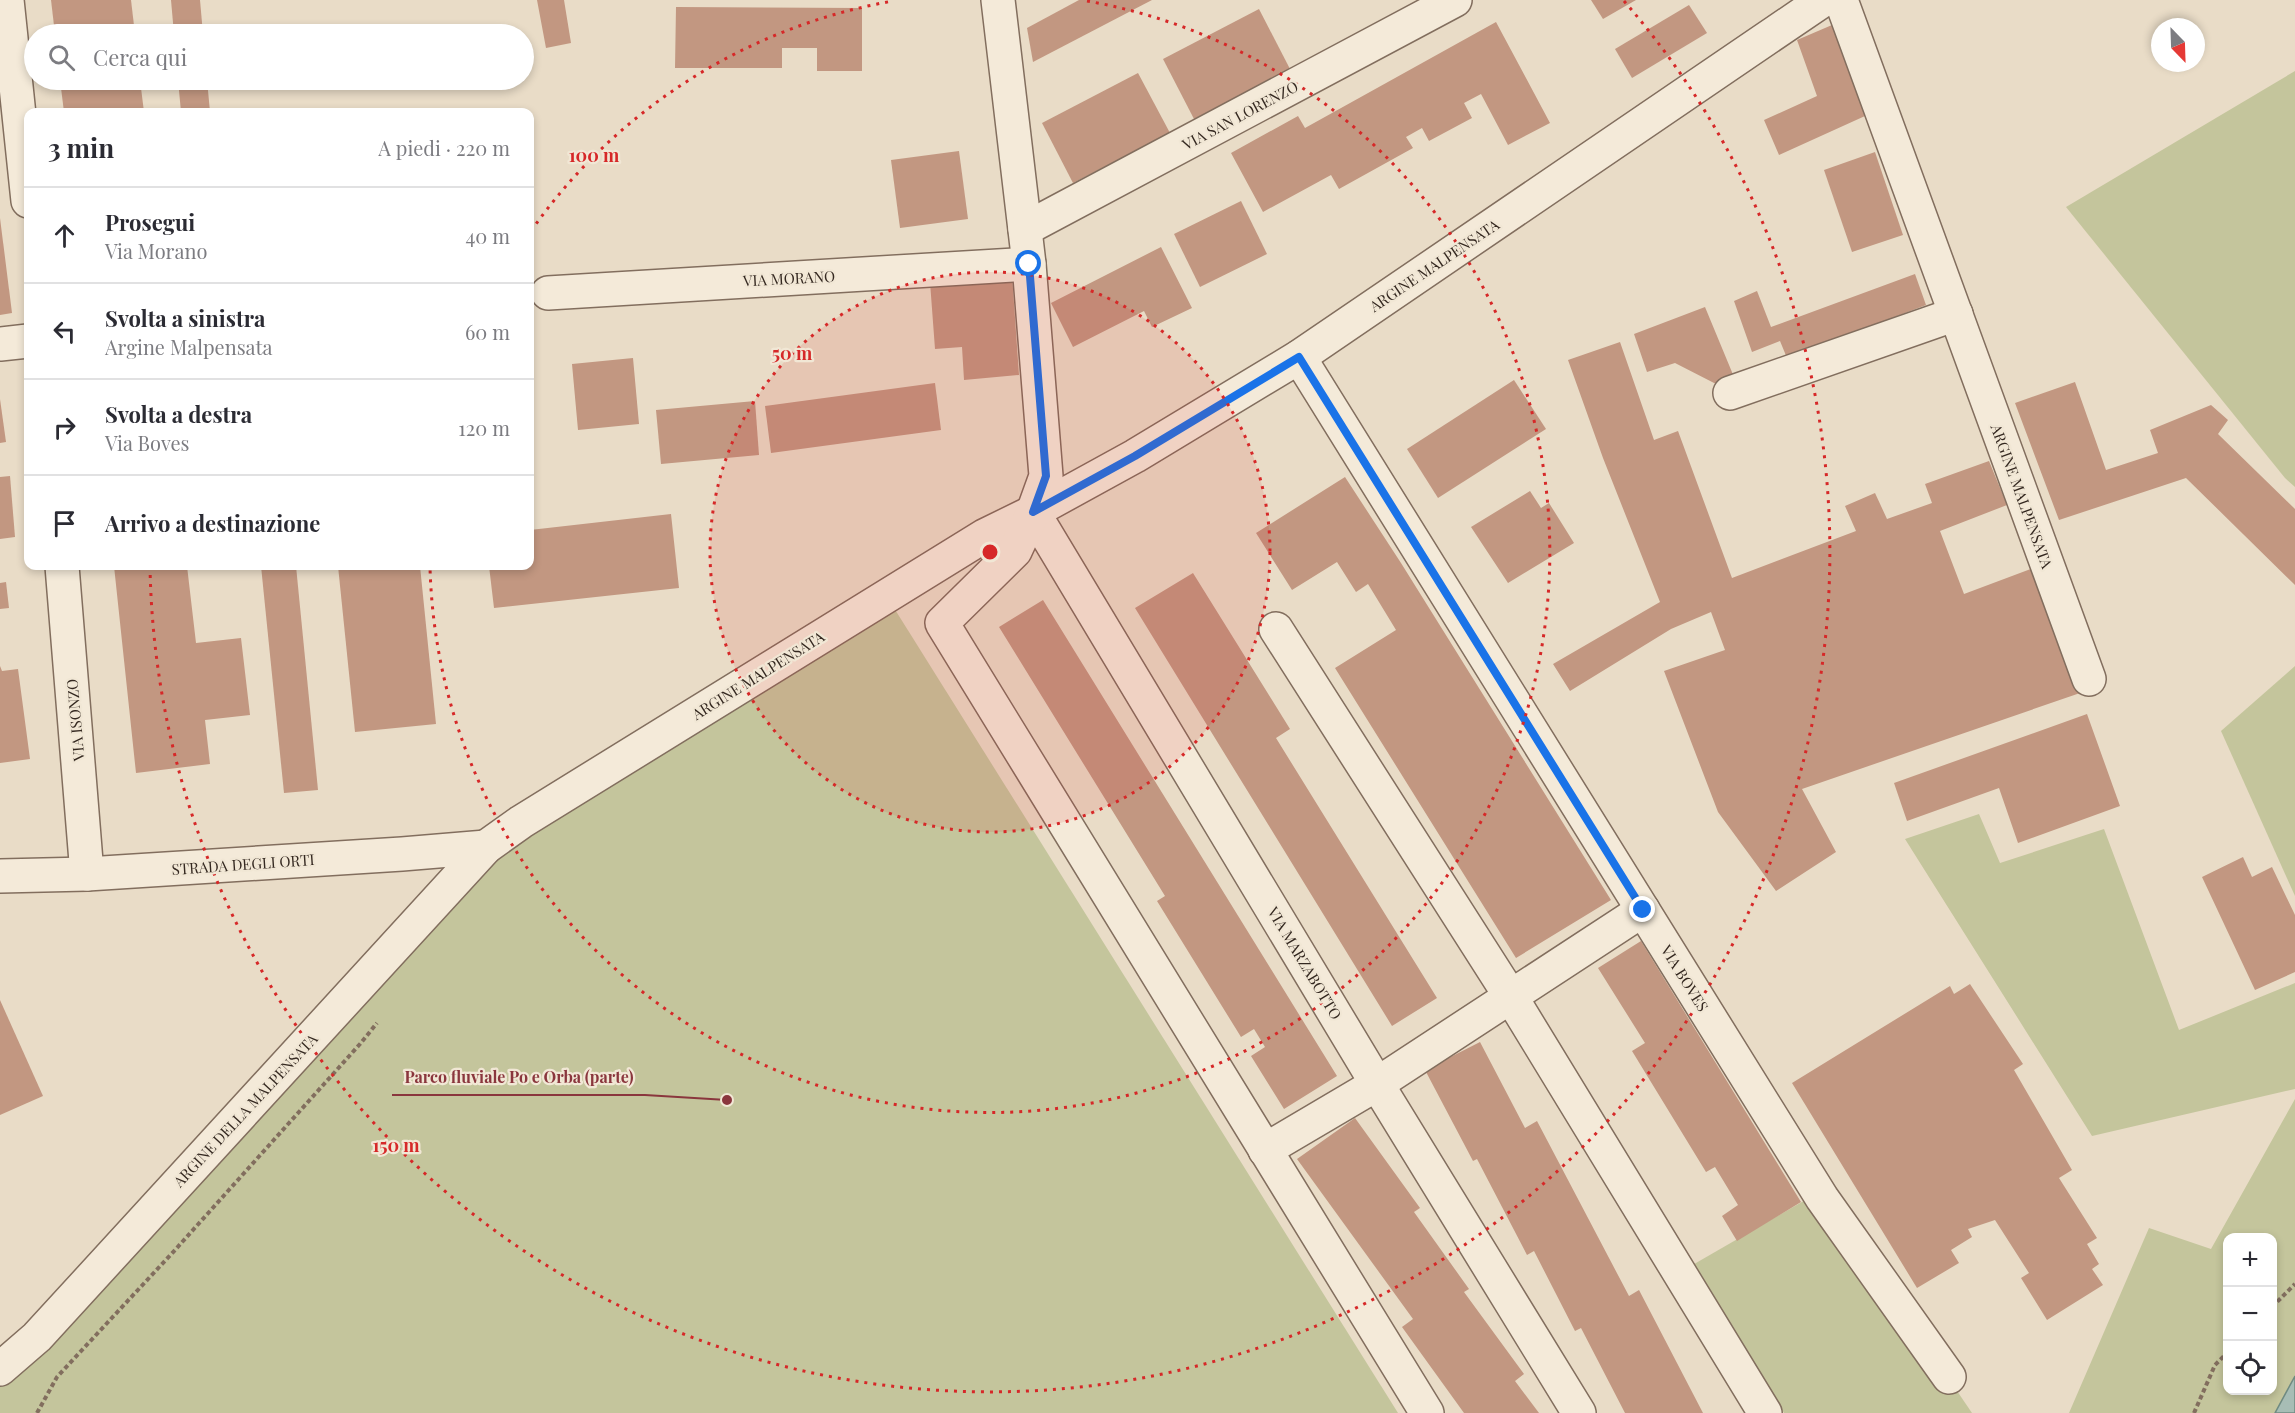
<!DOCTYPE html>
<html lang="it">
<meta charset="utf-8">
<style>
:root{--surface:#fff;--page:#f7f7f7;--text:#2b2b33;--muted:#7c7c81;--line:#e1e1e2}
body{margin:0;font-family:"Playfair Display",serif;background:var(--page);color:var(--text)}
.controls{position:absolute;right:18px;bottom:18px;display:grid;overflow:hidden;border-radius:12px;box-shadow:0 3px 9px #0003}
.controls button{width:54px;height:54px;display:grid;place-items:center;padding:0;border:0;border-bottom:2px solid var(--line);background:var(--surface);color:var(--text);font:30px sans-serif}
.compass{position:absolute;left:2151px;top:18px;width:54px;height:54px;border-radius:50%;background:var(--surface);box-shadow:0 3px 9px #0003;rotate:157deg}
.stop{position:absolute;width:18px;height:18px;margin:-14px;border:4px solid #1a73e8;border-radius:50%;background:#fff}
.stop.end{background:#1a73e8;border-color:#fff;box-shadow:0 2px 6px #0008}
.list{margin:0;padding:0;list-style:none}
h2{display:flex;justify-content:space-between;align-items:center;height:78px;margin:0;padding:0 24px;font-size:26px}
h2 small{font-size:20px;font-weight:400;color:var(--muted)}
.list li{display:grid;grid-template-columns:39px 1fr auto;gap:18px;align-items:center;box-sizing:border-box;height:96px;padding:0 24px;border-top:2px solid var(--line)}
.list b{display:block;font-size:22px;white-space:nowrap}
.list p{margin:0;font-size:20px;white-space:nowrap;color:var(--muted)}
.list em{font-size:20px;font-style:normal;color:var(--muted)}
.icon{flex:none;width:33px;height:33px;fill:none;stroke:currentColor;stroke-width:2;stroke-linecap:round;stroke-linejoin:round}
.map{position:relative;flex:none;width:2295px;height:1413px;overflow:hidden}
.search{position:absolute;background:var(--surface);box-shadow:0 3px 9px #0003;left:24px;top:24px;width:510px;height:66px;display:flex;align-items:center;gap:15px;box-sizing:border-box;padding:0 21px;border-radius:33px;color:var(--muted);font-size:22px}
.panel{position:absolute;background:var(--surface);box-shadow:0 3px 9px #0003;left:24px;top:108px;width:510px;height:462px;border-radius:12px}
.map>svg:first-child{display:block}
</style>
<div class="map">
<svg width="2295" height="1413" viewBox="0 0 2295 1413">
<rect width="100%" height="100%" fill="#e9dcc7"/>
<g fill="#c4c59c" fill-rule="evenodd">
<path d="M2295,71V487L2285,478L2066,207Z"/>
<path d="M889,600L1398,1413H0V1354L506,847Z"/>
<path d="M2295,666V896L2221,731Z"/>
<path d="M1979,814L2000,863L2104,829L2179,1030L2295,983V1089L2092,1136L1905,839Z"/>
<path d="M2295,1099V1413H2069L2149,1228L2211,1249ZM2228,1238H2272V1390H2228Z"/>
<path d="M1821,1191L1972,1413H1784L1689,1267Z"/>
</g>
<path fill="#a7bdb5" stroke="#6f8a81" stroke-width="1.5" d="M2295,1376V1413H2275Z"/>
<g fill="#c29781">
<path d="M51,0H131L135,34H55Z"/>
<path d="M171,0H200L203,34H174Z"/>
<path d="M537,0H564L571,43L546,48Z"/>
<path d="M1079,0H1152L1033,62L1027,28Z"/>
<path d="M1591,0H1636L1603,19Z"/>
<path d="M1689,5L1707,33L1632,78L1615,49Z"/>
<path d="M676,7L862,8V71H817V48H782V68H675Z"/>
<path d="M1259,9L1290,69L1194,119L1163,59Z"/>
<path d="M1496,22L1550,123L1508,145L1481,94L1464,103L1472,118L1429,141L1422,128L1406,137L1413,148L1339,189L1331,175L1263,212L1231,153L1298,116L1305,128Z"/>
<path d="M1832,25L1865,116L1779,155L1764,120L1817,96L1797,40Z"/>
<path d="M1138,73L1170,133L1073,183L1042,123Z"/>
<path d="M60,80H140L144,112H64Z"/>
<path d="M178,80H207L210,112H181Z"/>
<path d="M959,151L968,219L900,228L891,160Z"/>
<path d="M1875,152L1903,235L1852,252L1824,170Z"/>
<path d="M1241,201L1267,254L1200,287L1174,234Z"/>
<path d="M0,218L12,313L0,315Z"/>
<path d="M1161,247L1192,308L1152,327L1144,311L1073,347L1051,303Z"/>
<path d="M1915,274L1926,305L1787,358L1780,341L1752,352L1734,301L1757,291L1771,327Z"/>
<path d="M1012,275L1019,375L964,380L962,347L935,349L930,282Z"/>
<path d="M1705,307L1734,377L1716,384L1675,363L1647,372L1634,334Z"/>
<path d="M1620,342L1654,440L1678,431L1732,578L1856,531L1845,506L1875,493L1887,519L1932,503L1925,484L1989,461L2007,505L1940,531L1964,594L2039,566L2083,692L1802,789L1836,852L1776,891L1718,812L1664,671L1725,650L1711,612L1671,629L1570,691L1553,664L1660,602L1603,458L1568,360Z"/>
<path d="M633,358L639,424L578,430L572,364Z"/>
<path d="M1514,380L1546,429L1438,498L1407,449Z"/>
<path d="M2075,382L2106,470L2158,453L2150,430L2211,405L2228,420L2218,434L2295,509V585L2186,478L2059,520L2015,403Z"/>
<path d="M935,383L941,430L771,453L765,406Z"/>
<path d="M0,399L6,442L0,443Z"/>
<path d="M755,401L759,455L661,464L656,410Z"/>
<path d="M10,476L15,537L0,539V477Z"/>
<path d="M1345,477L1401,563L1611,900L1516,958L1335,668L1396,630L1368,584L1356,592L1337,562L1292,590L1256,533Z"/>
<path d="M1530,491L1541,508L1549,503L1574,543L1508,583L1471,527Z"/>
<path d="M671,514L679,588L494,608L489,566H530V530Z"/>
<path d="M114,566H187L196,643L241,638L250,715L205,720L210,764L136,773Z"/>
<path d="M261,566H296L318,790L284,793Z"/>
<path d="M338,566H420L436,724L355,732Z"/>
<path d="M1193,573L1290,729L1276,738L1437,998L1392,1026L1135,608Z"/>
<path d="M6,582L9,608L0,609V583Z"/>
<path d="M1043,600L1337,1076L1284,1109L1251,1056L1265,1047L1254,1029L1241,1037L1157,901L1165,896L999,627Z"/>
<path d="M0,666L2,671L18,669L30,759L0,763Z"/>
<path d="M2087,714L2120,806L2018,843L1999,788L1907,821L1894,783Z"/>
<path d="M2243,857L2252,877L2272,867L2295,915V972L2255,990L2202,877Z"/>
<path d="M1641,941L1801,1202L1737,1241L1722,1216L1738,1205L1715,1167L1706,1172L1632,1051L1645,1043L1598,968Z"/>
<path d="M1970,984L2023,1064L2014,1070L2072,1170L2059,1178L2097,1238L2087,1244L2099,1264L2092,1269L2103,1285L2047,1320L2021,1278L2029,1273L1995,1220L1968,1229L1972,1237L1951,1250L1959,1263L1917,1288L1792,1083L1950,986L1954,994Z"/>
<path d="M0,1000L43,1096L0,1115Z"/>
<path d="M1480,1042L1525,1128L1537,1121L1629,1296L1639,1290L1703,1413H1625L1581,1328L1575,1331L1534,1251L1527,1255L1477,1159L1473,1161L1425,1070Z"/>
<path d="M1355,1118L1420,1208L1414,1212L1469,1289L1464,1292L1524,1374L1515,1381L1539,1413H1464L1402,1327L1413,1319L1297,1159Z"/>
</g>
<g fill="none" stroke-linecap="round" stroke-linejoin="round">
<g stroke="#826e5e" stroke-width="36">
<g id="minor">
<path d="M7,0L28,201"/>
<path d="M998,0L1029,264L1046,476L1033,512"/>
<path d="M1841,0L2089,679"/>
<path d="M1025,229L1455,0"/>
<path d="M548,293L1029,264"/>
<path d="M0,344L28,341"/>
<path d="M1299,357L1822,1198L1949,1377"/>
<path d="M1730,393L1956,314"/>
<path d="M1033,512L1377,1084L1579,1413"/>
<path d="M62,566L87,874"/>
<path d="M1276,629L1511,997L1765,1413"/>
<path d="M0,876L87,874L402,854L486,847"/>
<path d="M1265,1150L1377,1084L1643,910"/>
<path d="M0,1369L37,1337L486,847L521,822L984,536L1033,512"/>
<path d="M1427,1413L942,623L1015,551L1033,512L1135,456L1299,357L1823,0"/>
</g>
</g>
<g stroke="#826e5e" stroke-width="4" stroke-dasharray="4.5 3" stroke-linecap="butt">
<path d="M2272,1307L2295,1284"/>
<path d="M37,1413L57,1377L175,1250L360,1044L377,1023"/>
<path d="M2194,1413L2215,1365L2228,1352"/>
</g>
<use href="#minor" stroke="#f4ead9" stroke-width="33"/>
</g>
<g fill="none" stroke-linecap="round" stroke-linejoin="round">
<path stroke="#1a73e8" stroke-width="8" d="M1029,264L1046,476L1033,512L1135,456L1299,357L1643,910"/>
</g>
<circle cx="990" cy="552" r="280" fill="#d62828" fill-opacity=".12"/>
<g fill="none" stroke="#d62828" stroke-width="3" stroke-dasharray="3 6">
<circle cx="990" cy="552" r="280"/>
<path d="M531 231A560 560 0 0 1 893 1M1087 1A560 560 0 1 1 430 567"/>
<path d="M1624 1A840 840 0 1 1 150 567"/>
</g>
<g text-anchor="middle" dominant-baseline="central" stroke-width="4.5" stroke-linejoin="round" paint-order="stroke">
<g font-size="15" fill="#342820" stroke="#f1e7d5">
<text transform="translate(1240 115) rotate(-28)">VIA SAN LORENZO</text>
<text transform="translate(1434 265) rotate(-34)">ARGINE MALPENSATA</text>
<text transform="translate(789 278) rotate(-3)">VIA MORANO</text>
<text transform="translate(2022 496) rotate(70)">ARGINE MALPENSATA</text>
<text transform="translate(758 675) rotate(-32)">ARGINE MALPENSATA</text>
<text transform="translate(75 720) rotate(-95)">VIA ISONZO</text>
<text transform="translate(243 864) rotate(-4)">STRADA DEGLI ORTI</text>
<text transform="translate(1305 963) rotate(59)">VIA MARZABOTTO</text>
<text transform="translate(1685 978) rotate(58)">VIA BOVES</text>
<text transform="translate(245 1110) rotate(-47)">ARGINE DELLA MALPENSATA</text>
</g>
</g>
<circle cx="990" cy="552" r="9" fill="#d62828" stroke="#f1e7d5" stroke-width="3"/>
<g font-size="18" text-anchor="middle" font-weight="bold" fill="#d62828" stroke="#f1e7d5" stroke-width="4.5" stroke-linejoin="round" paint-order="stroke">
<text x="594" y="162">100 m</text>
<text x="792" y="360">50 m</text>
<text x="396" y="1152">150 m</text>
</g>
<path fill="none" stroke="#8a363d" stroke-width="2" d="M727 1100L645 1095H392"/>
<circle fill="#8a363d" stroke="#f1e7d5" stroke-width="2" cx="727" cy="1100" r="6"/>
<g font-size="16" text-anchor="middle" font-weight="bold" fill="#8a363d" stroke="#f1e7d5" stroke-width="4.5" stroke-linejoin="round" paint-order="stroke">
<text x="519" y="1083">Parco fluviale Po e Orba (parte)</text>
</g>
</svg>
<div class="controls">
<button>+</button>
<button>−</button>
<button><svg class="icon" aria-label="locate" viewBox="0 0 24 24"><circle cx="12" cy="12" r="6"/><path d="M12 2v4M12 18v4M2 12h4M18 12h4"/></svg></button>
</div>
<svg class="compass" viewBox="-18 -18 36 36"><path d="M0-13l5 13h-10z" fill="#e53935"/><path d="M0 13l5-13h-10z" fill="#7c7c81"/></svg>
<div class="stop" style="left:1029px;top:264px"></div>
<div class="stop end" style="left:1643px;top:910px"></div>
<div class="search"><svg class="icon" aria-label="search" viewBox="0 0 24 24"><circle cx="10" cy="10" r="6"/><path d="M15 15l6 6"/></svg>Cerca qui</div>
<section class="panel">
<h2>3 min<small>A piedi · 220 m</small></h2>
<ul class="list">
<li><svg class="icon" aria-label="ahead" viewBox="0 0 24 24"><path d="M12 20V5M6 11l6-6 6 6"/></svg><div><b>Prosegui</b><p>Via Morano</p></div><em>40 m</em></li>
<li><svg class="icon" aria-label="left" viewBox="0 0 24 24"><path d="M17 20v-9H6M10 6l-5 5 5 5"/></svg><div><b>Svolta a sinistra</b><p>Argine Malpensata</p></div><em>60 m</em></li>
<li><svg class="icon" aria-label="right" viewBox="0 0 24 24"><path d="M7 20v-9h11M14 6l5 5-5 5"/></svg><div><b>Svolta a destra</b><p>Via Boves</p></div><em>120 m</em></li>
<li><svg class="icon" aria-label="arrive" viewBox="0 0 24 24"><path d="M6 21V4h12l-3 4 3 4H6"/></svg><div><b>Arrivo a destinazione</b></div></li>
</ul>
</section>
</div>
